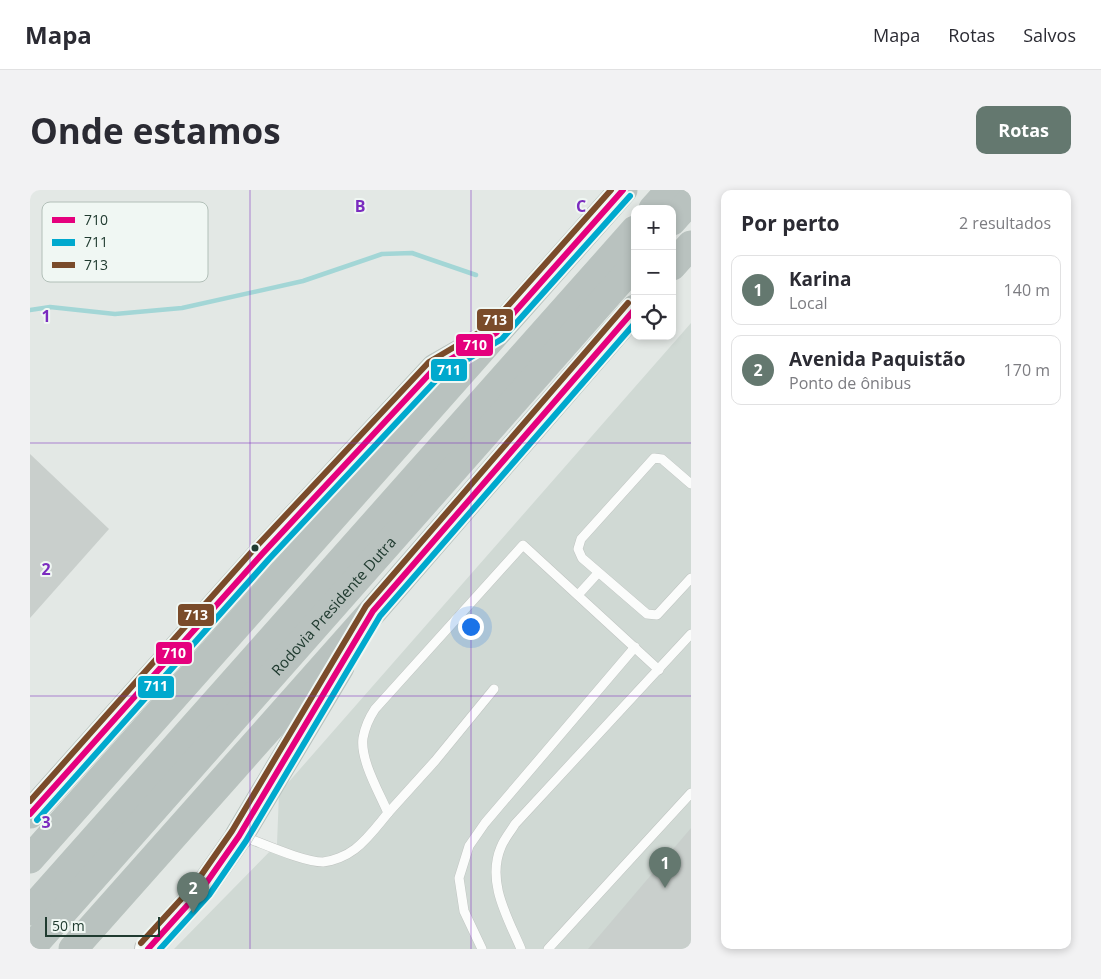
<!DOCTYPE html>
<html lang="pt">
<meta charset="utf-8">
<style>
:root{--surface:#fff;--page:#f2f2f3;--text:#2b2b33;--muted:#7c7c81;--line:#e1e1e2;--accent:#64786f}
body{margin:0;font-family:"Open Sans",sans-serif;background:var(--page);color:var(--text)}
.controls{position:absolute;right:15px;top:15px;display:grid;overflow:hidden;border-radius:10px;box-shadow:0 2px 8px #0003}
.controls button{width:45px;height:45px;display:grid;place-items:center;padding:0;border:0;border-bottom:1px solid var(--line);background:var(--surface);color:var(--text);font:25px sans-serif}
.scale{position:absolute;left:15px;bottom:12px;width:115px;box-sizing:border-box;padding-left:5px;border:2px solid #203b30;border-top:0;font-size:14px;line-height:18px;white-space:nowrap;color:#203b30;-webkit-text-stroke:4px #f0f7f3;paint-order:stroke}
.you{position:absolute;left:440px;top:436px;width:18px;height:18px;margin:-12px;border:4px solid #fff;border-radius:50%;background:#1a73e8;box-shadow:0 0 0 8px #1a73e833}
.badge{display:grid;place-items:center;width:32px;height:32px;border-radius:50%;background:var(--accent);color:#fff;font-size:16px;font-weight:700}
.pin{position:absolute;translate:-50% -41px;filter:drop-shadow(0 1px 2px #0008)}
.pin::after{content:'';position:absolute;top:26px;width:18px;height:15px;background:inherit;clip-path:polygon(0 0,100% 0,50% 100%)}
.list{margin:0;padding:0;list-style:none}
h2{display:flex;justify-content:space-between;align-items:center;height:65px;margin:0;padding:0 20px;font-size:21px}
h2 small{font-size:16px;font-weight:400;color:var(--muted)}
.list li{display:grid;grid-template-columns:32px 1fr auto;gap:15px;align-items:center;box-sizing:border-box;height:70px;margin:0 10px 10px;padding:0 10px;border:1px solid var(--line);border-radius:10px}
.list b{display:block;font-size:19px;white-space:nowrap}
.list p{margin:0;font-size:16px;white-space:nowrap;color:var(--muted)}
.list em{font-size:16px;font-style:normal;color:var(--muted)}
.icon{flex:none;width:28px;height:28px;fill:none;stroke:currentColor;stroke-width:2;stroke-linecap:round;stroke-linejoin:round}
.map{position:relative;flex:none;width:661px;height:759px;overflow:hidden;border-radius:10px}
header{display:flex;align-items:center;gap:30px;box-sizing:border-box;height:70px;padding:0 25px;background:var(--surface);border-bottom:1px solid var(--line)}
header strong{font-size:24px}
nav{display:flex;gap:28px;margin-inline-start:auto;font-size:18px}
.intro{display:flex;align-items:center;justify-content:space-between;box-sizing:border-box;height:120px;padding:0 30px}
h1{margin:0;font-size:35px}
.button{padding:12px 22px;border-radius:10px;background:var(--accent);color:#fff;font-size:18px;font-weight:700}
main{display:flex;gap:30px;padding:0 30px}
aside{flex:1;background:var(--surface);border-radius:10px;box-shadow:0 2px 8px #0003}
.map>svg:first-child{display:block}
</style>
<header>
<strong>Mapa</strong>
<nav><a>Mapa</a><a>Rotas</a><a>Salvos</a></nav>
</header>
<div class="intro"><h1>Onde estamos</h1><a class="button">Rotas</a></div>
<main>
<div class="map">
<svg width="661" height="759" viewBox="0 0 661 759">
<rect width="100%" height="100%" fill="#e3e8e5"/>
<path fill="#d0d9d4" d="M661,133V759H144L247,654L249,603Z"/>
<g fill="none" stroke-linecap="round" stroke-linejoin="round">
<path stroke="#a3d6d6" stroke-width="4.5" d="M0,120L20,117L85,124L152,118L273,91L352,64L382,63L446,85"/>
</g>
<g fill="#c9cfcc">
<path d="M0,264L79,339L0,428Z"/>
<path d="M661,638V759H558Z"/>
</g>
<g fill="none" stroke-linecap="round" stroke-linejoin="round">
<g stroke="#c0c5c2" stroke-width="10">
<g id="service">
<path d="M661,294L632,269L624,268L551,349L548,359L552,368L617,424L627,425L661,388"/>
<path d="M548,405L568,383"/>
<path d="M358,623L405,571L464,499"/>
<path d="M212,646C232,653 273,672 293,672C303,671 316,666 325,659C338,649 348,635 358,623C349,602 330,570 333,548C335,537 339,528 345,519L493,355L629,480"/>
<path d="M452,759L434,721L429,688L439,656L455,633L605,457"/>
<path d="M491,759C478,728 456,692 471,657C474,649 481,641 485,634L661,444"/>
<path d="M518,759L661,603"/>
</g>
</g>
<g stroke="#bec5c2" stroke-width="28">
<path id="secondary" d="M118,759L172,699L209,646"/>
</g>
<g stroke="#bbc5c0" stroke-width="29">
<g id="motorway">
<path d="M623,19L640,0"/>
<path d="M642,31L661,10"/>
<path d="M642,76L661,55"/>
<path d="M0,624L233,363L405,178L447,154"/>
<path d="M209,646L310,477"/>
<path d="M0,669L593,0"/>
<path d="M0,721L605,40"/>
<path id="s1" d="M0,759L605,74"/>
<path d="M43,759L343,421L605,119"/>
</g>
</g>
<use href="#service" stroke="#fbfcfb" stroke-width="9"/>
<use href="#secondary" stroke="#fbfcfb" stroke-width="26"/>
<use href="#motorway" stroke="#b9c2bf" stroke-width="28"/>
<g stroke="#f0f7f3" stroke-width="10">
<g id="bus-1">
<path d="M0,624L233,363L405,178L466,143L593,0"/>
<path d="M118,759L172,699L209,646L343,421L605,119"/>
</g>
</g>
<g stroke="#f0f7f3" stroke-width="10">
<g id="bus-2">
<path d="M7,630L239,369L411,185L472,149L600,6"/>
<path d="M130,759L179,705L216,651L350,426L605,133"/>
</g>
</g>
<g stroke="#f0f7f3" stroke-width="10">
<g id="bus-3">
<path d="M0,611L226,357L399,172L460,136L581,0"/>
<path d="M111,753L165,694L202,641L336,416L598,113"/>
</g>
</g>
<use href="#bus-1" stroke="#e5007d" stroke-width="6"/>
<use href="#bus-2" stroke="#00a9ce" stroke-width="6"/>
<use href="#bus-3" stroke="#7a4b2a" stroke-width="6"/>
</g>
<path fill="none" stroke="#7b2cbf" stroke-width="1" stroke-opacity="0.55" d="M220,0V759M441,0V759M0,253H661M0,506H661"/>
<circle fill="#203b30" stroke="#f0f7f3" stroke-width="2" cx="225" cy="358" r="4.5"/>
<g text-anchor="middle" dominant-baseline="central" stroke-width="4" stroke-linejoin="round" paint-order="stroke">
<g font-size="15" fill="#203b30" stroke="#f0f7f3">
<text stroke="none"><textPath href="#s1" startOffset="458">Rodovia Presidente Dutra</textPath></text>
</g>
</g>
<rect x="12" y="12" width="166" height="80" rx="8" fill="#f0f7f3" stroke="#b2bfb8" stroke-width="1"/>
<rect x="22" y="27" width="23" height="6" fill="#e5007d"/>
<rect x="22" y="49" width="23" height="7" fill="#00a9ce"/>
<rect x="22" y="72" width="23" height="6" fill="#7a4b2a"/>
<g font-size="14" fill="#203b30">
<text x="54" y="35">710</text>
<text x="54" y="57">711</text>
<text x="54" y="80">713</text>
</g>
<g font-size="16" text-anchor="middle" font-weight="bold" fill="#7b2cbf" stroke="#f0f7f3" stroke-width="4" stroke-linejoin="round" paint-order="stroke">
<text x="330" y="22">B</text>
<text x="551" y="22">C</text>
<text x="16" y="132">1</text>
<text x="16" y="385">2</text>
<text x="16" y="638">3</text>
</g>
<g stroke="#f0f7f3" stroke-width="2">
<rect x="446" y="118" width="38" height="24" rx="5" fill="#7a4b2a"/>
<rect x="425" y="143" width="39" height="24" rx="5" fill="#e5007d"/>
<rect x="400" y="168" width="38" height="24" rx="5" fill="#00a9ce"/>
<rect x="147" y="413" width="38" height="24" rx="5" fill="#7a4b2a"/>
<rect x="125" y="451" width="38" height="24" rx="5" fill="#e5007d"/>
<rect x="107" y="485" width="38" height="24" rx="5" fill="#00a9ce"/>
</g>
<g font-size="14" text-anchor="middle" font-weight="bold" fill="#fff">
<text x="465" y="135">713</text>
<text x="445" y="160">710</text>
<text x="419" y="185">711</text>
<text x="166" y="430">713</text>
<text x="144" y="468">710</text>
<text x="126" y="501">711</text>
</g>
</svg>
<div class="controls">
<button>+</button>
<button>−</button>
<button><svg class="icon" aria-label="locate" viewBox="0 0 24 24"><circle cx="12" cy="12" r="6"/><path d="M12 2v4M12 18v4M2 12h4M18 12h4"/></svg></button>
</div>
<div class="scale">50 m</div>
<div class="you"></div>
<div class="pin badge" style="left:635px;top:698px">1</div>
<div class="pin badge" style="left:163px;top:723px">2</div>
</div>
<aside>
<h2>Por perto<small>2 resultados</small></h2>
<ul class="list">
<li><span class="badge">1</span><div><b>Karina</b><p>Local</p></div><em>140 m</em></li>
<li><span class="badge">2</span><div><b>Avenida Paquistão</b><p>Ponto de ônibus</p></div><em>170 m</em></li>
</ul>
</aside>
</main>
